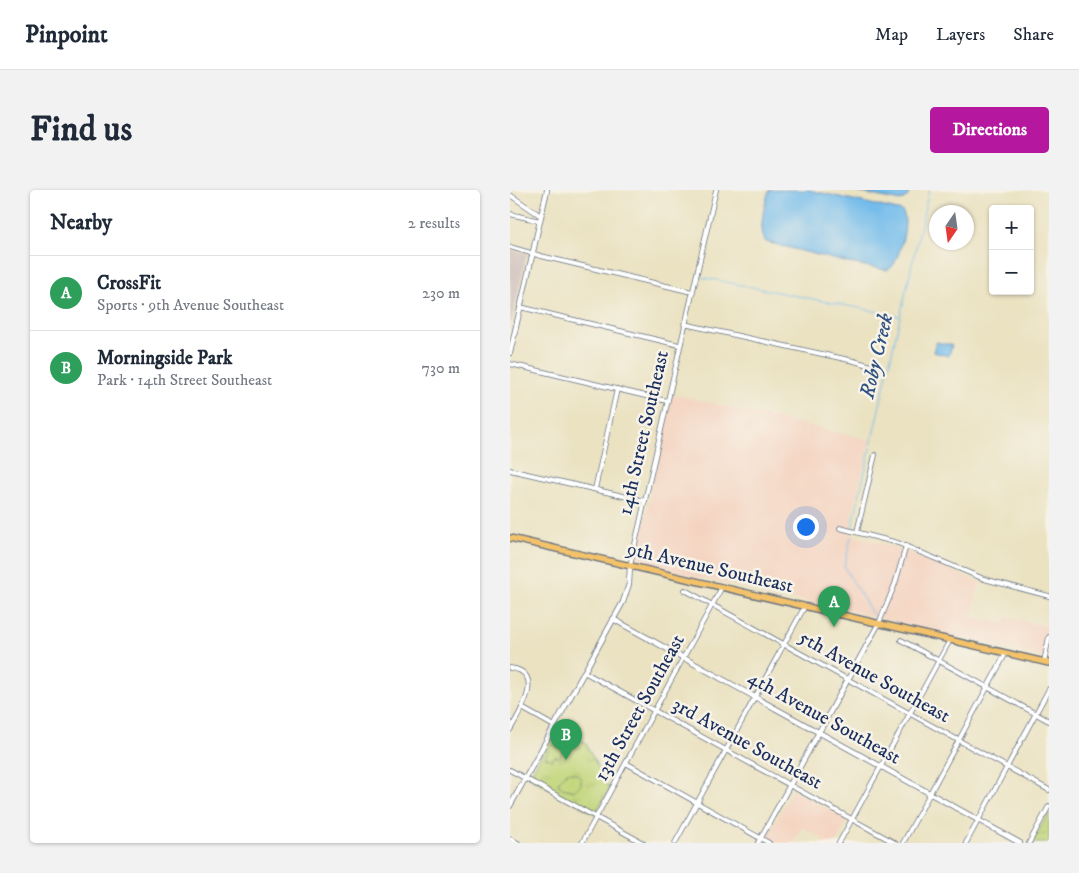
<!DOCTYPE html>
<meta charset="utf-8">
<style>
:root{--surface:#fff;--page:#f2f2f3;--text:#1f2937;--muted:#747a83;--line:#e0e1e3;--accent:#b5179e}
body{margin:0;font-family:"IM FELL DW Pica",serif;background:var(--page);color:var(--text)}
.controls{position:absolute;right:15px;top:15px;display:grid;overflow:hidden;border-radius:5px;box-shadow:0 1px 4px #0004}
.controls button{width:45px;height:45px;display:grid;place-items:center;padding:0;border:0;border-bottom:1px solid var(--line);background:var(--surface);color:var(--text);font:25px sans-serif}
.compass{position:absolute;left:419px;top:15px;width:45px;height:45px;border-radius:50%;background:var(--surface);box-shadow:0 1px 4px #0004;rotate:193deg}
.you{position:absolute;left:295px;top:336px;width:18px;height:18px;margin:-12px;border:4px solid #fff;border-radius:50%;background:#1a73e8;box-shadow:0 0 0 8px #1a73e833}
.badge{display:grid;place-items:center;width:32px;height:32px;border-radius:50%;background:var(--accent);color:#fff;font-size:16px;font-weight:700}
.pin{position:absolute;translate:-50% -41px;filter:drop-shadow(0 1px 2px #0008)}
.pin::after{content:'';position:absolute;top:26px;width:18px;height:15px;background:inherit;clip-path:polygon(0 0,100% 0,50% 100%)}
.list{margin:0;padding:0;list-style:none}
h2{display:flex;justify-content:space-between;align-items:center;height:65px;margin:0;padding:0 20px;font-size:21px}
h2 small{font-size:16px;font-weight:400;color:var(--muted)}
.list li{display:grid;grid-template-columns:32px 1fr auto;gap:15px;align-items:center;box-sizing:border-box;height:75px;padding:0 20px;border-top:1px solid var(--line)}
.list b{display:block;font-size:19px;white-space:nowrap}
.list p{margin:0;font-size:16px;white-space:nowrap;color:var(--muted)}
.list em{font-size:16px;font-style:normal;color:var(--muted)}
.map{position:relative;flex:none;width:539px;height:653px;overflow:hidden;border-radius:5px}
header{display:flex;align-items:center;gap:30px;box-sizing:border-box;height:70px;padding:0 25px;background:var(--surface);border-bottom:1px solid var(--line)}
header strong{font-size:24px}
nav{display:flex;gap:28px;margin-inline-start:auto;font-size:18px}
.intro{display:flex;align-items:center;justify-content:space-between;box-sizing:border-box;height:120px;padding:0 30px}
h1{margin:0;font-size:35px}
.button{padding:12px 22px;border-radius:5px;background:var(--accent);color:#fff;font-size:18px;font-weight:700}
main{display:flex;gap:30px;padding:0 30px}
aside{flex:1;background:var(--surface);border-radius:5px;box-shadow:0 1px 4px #0004}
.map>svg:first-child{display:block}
</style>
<header>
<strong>Pinpoint</strong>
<nav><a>Map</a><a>Layers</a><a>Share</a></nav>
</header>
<div class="intro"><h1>Find us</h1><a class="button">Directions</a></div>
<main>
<aside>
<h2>Nearby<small>2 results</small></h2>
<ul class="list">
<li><span class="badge" style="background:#2e9e5b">A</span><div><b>CrossFit</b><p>Sports · 9th Avenue Southeast</p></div><em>230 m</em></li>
<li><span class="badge" style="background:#2e9e5b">B</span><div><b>Morningside Park</b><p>Park · 14th Street Southeast</p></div><em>730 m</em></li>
</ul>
</aside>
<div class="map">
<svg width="539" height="653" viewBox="0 0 539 653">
<defs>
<pattern id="grass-tufts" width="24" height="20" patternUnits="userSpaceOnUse" patternTransform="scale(1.25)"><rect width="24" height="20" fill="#c1d578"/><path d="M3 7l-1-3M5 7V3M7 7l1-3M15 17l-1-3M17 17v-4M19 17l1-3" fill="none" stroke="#a5b76a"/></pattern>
</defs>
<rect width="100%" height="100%" fill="#f7f3e8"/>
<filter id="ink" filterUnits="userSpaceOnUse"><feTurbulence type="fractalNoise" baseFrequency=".02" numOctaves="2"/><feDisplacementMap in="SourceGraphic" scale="10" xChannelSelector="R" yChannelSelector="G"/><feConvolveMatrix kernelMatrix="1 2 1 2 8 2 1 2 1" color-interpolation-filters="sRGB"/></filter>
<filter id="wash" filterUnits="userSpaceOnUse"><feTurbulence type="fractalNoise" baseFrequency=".0096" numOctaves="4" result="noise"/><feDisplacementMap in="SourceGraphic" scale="20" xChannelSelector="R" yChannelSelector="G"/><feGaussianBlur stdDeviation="1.12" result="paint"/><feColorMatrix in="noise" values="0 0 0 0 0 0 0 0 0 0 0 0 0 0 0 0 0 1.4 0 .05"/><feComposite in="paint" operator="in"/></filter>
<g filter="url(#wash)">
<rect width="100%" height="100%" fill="#eae2c1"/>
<g fill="#f4d3c0">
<path d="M162,204L360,250L338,344L390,359L470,392L462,427L495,434L497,427L539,437V469L331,419L125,374Z"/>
<path d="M282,600L338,630L326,653H312L314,649L292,637L283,653H267L257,647Z"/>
</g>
<path fill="#d0c0bc" d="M0,60L17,63L0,139Z"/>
<g fill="url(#grass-tufts)" stroke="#6e826b">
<path d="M47,537L75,552L99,599L85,624L19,587Z"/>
<path d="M539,622V653H522Z"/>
</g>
<g fill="#c1d578" stroke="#6e826b">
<path d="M42,554L53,560L49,568L45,566L42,570L35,567Z"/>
<path d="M57,582L65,583L71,588V594L64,601L52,598L48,594L50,590Z"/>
</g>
<g fill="#73bceb" stroke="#4776a4">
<path d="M259,0H299L392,21C400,29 390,63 385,72C383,77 380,79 376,80L339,73L256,52C247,39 255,14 259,0Z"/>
<path d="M338,0H401L397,7L390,11Z"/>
<path d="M426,152L442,155L439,166L423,162Z"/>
</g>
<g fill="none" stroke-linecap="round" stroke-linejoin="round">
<g stroke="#73bceb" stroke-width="1">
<path d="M191,87L389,126"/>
<path d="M342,338L419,0"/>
<path d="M341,347L334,377L363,425"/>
</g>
</g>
</g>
<g filter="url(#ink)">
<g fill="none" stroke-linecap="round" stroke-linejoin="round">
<g stroke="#636e81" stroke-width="5.5">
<g id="minor">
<path d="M0,5L31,26"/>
<path d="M0,24L30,31"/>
<path d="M0,57L31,66L182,102"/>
<path d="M10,117L169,155"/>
<path d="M174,134L344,171L365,177"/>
<path d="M0,174L157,211"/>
<path d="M0,280L135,311"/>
<path d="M85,299L107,199"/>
<path d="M330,338L388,353L474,389L539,406"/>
<path d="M347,342L365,265"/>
<path d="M120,376L206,0"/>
<path d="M175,400L539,600"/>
<path d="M369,433L385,394L396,356"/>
<path d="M391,450L539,531"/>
<path d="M534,472L539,447"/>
<path d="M0,478C37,482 9,524 0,540"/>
<path d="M74,482L385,653"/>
<path d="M12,518L44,536"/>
<path d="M116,573L259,653"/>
<path d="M0,580L133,653"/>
<path d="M0,649L8,653"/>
<path d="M72,653L212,397"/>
<path d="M165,653L295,416"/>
<path d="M329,653L440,450"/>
<path d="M393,653L496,463"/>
<path d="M456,653L539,499"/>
<path d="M519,653L539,616"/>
</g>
</g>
<g stroke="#636e81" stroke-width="6">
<g id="tertiary">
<path d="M0,163L37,0"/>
<path d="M103,429L510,653"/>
<path d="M0,616L113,412L119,394L120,376"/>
<path d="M248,653L369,433"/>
</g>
</g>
<g stroke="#636e81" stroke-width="8">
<path id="primary" d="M0,348L539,473"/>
</g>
<use href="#minor" stroke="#fff" stroke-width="4"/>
<use href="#tertiary" stroke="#fff" stroke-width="4.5"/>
<use href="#primary" stroke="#f3c26a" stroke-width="5.5"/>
</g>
</g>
<g text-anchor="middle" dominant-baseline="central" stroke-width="5" stroke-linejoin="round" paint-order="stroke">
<g font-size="20" fill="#1b2f5e" stroke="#f7f3e8">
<text transform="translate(134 243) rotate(-77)">14th Street Southeast</text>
<text transform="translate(200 378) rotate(13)">9th Avenue Southeast</text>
<text transform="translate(364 487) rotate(29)">5th Avenue Southeast</text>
<text transform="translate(130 518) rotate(-61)">13th Street Southeast</text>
<text transform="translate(314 528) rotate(29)">4th Avenue Southeast</text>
<text transform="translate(237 554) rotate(29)">3rd Avenue Southeast</text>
</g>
<g font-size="21" font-style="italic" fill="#315281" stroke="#f7f3e8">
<text transform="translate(367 166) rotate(-77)">Roby Creek</text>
</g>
</g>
</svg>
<div class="controls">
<button>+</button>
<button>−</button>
</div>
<svg class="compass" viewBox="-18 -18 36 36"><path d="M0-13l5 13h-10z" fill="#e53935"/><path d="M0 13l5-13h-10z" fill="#747a83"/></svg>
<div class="you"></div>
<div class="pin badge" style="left:324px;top:437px;background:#2e9e5b">A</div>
<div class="pin badge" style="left:56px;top:570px;background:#2e9e5b">B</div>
</div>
</main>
